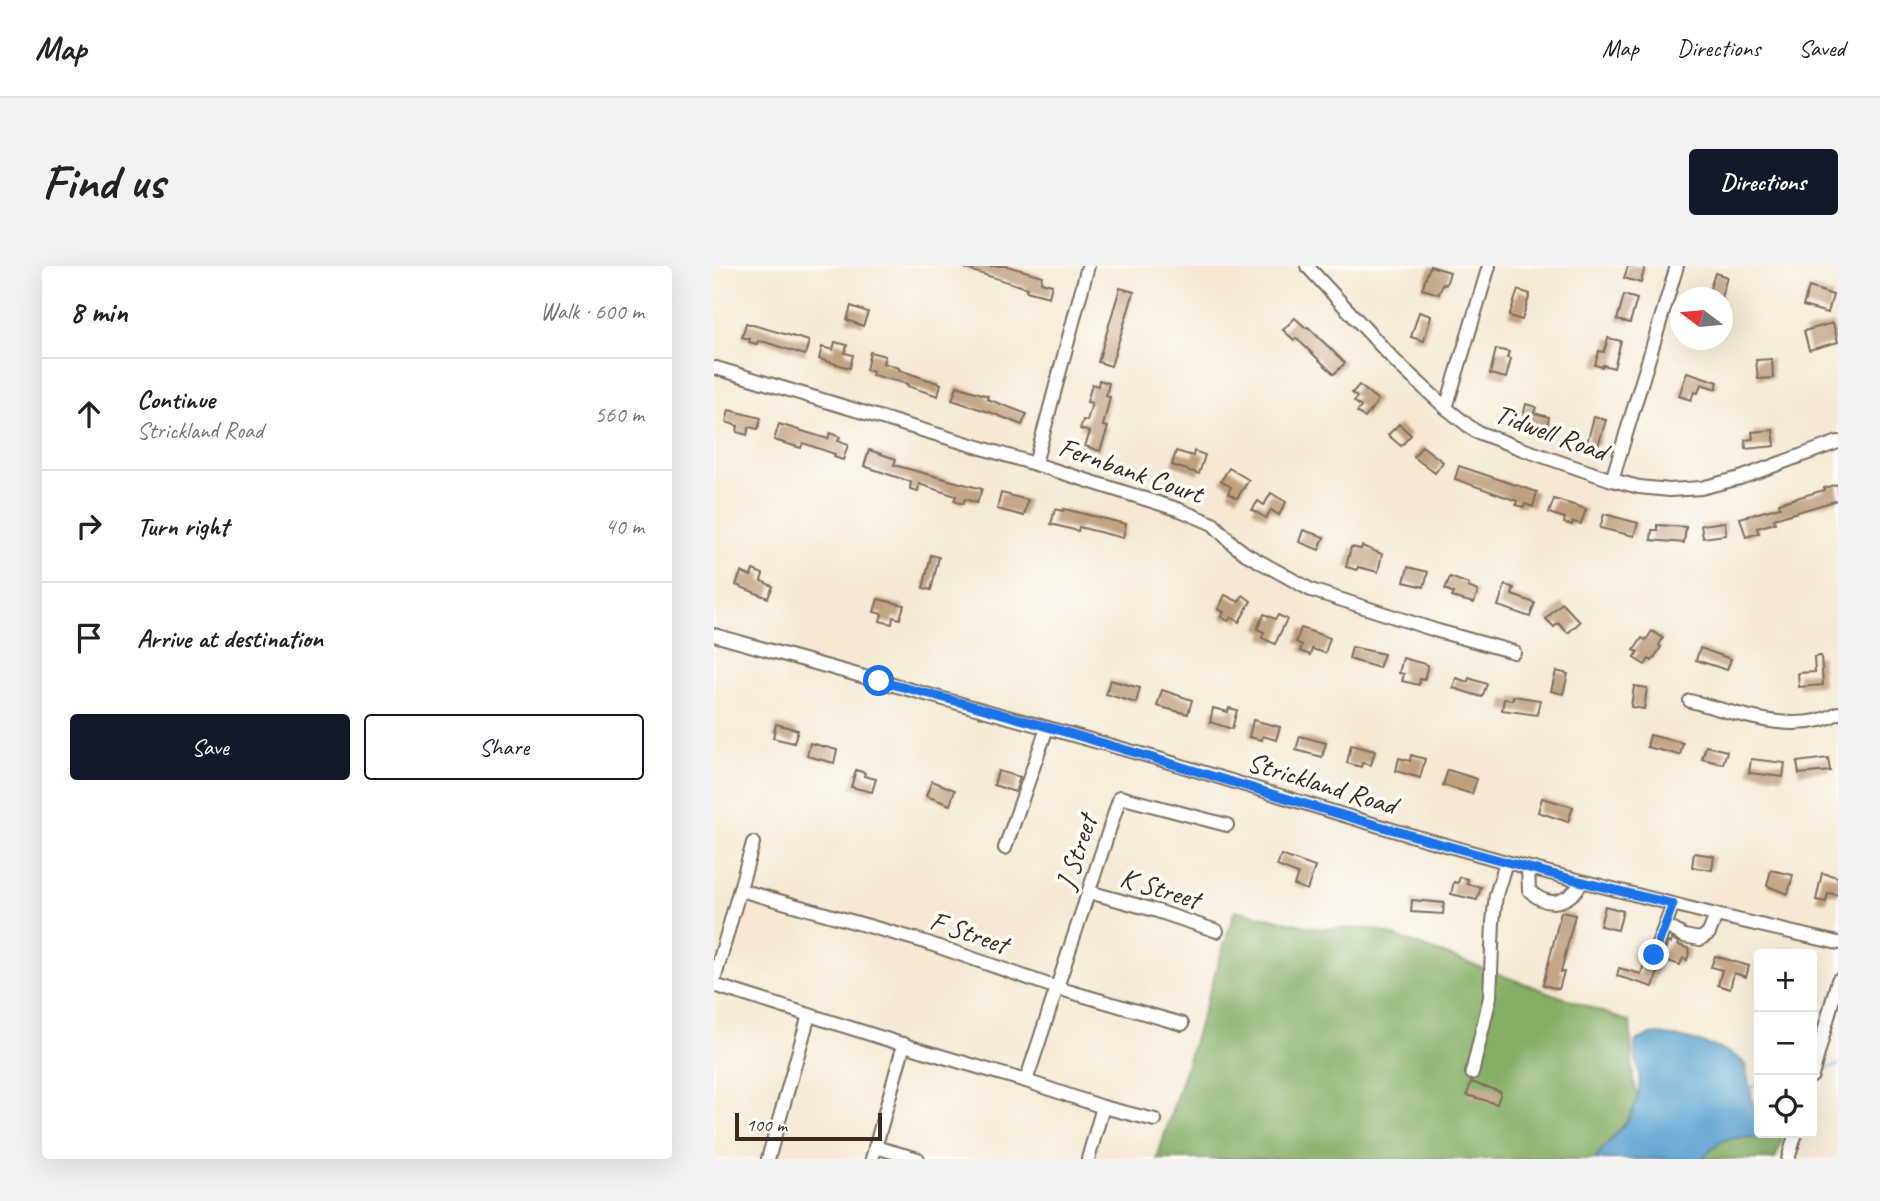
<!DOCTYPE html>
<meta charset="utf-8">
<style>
:root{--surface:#fff;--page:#f2f2f2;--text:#222;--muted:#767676;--line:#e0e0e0;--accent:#111827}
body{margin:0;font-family:Caveat,sans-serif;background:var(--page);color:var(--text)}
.controls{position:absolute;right:21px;bottom:21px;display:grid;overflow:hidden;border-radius:7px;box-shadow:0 7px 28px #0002}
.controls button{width:63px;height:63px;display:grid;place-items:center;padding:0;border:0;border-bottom:2px solid var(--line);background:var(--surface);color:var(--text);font:35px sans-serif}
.compass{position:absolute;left:956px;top:21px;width:63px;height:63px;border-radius:50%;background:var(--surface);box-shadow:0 7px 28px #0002;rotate:286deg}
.scale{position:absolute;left:21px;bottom:18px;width:147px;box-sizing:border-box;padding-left:7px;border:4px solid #3b2a1e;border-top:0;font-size:19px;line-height:24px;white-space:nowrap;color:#3b2a1e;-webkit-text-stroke:5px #fdfcf7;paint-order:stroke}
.stop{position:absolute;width:21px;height:21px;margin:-16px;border:5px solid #1a73e8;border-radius:50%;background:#fff}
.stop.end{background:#1a73e8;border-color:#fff;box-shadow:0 2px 7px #0008}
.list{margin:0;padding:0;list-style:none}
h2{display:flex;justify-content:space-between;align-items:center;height:91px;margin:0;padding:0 28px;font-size:30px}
h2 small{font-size:23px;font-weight:400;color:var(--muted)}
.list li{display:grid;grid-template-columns:46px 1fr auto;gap:21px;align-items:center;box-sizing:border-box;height:112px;padding:0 28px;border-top:2px solid var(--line)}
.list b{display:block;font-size:26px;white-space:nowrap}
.list p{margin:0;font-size:23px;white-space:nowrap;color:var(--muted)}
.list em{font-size:23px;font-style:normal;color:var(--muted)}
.actions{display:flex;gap:14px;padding:21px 28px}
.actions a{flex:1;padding:16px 0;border:2px solid var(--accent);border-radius:7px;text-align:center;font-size:24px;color:var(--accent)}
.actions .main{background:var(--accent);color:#fff}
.icon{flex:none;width:38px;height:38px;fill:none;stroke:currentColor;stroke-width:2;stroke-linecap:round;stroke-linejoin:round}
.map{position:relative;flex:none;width:1124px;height:893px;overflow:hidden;border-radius:7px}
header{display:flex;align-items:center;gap:42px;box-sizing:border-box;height:98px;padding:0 35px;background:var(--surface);border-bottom:2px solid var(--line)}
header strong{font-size:33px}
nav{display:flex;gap:38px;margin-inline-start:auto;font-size:24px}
.intro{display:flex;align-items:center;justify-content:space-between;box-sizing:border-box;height:168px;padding:0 42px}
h1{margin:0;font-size:49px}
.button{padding:18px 32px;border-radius:7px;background:var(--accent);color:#fff;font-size:24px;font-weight:700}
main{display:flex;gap:42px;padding:0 42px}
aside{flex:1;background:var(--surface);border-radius:7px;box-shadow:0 7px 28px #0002}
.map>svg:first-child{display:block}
</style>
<header>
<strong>Map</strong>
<nav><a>Map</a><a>Directions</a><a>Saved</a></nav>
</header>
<div class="intro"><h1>Find us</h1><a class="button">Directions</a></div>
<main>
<aside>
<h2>8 min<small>Walk · 600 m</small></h2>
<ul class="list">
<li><svg class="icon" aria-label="ahead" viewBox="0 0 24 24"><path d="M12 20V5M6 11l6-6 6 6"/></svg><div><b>Continue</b><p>Strickland Road</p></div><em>560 m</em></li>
<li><svg class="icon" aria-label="right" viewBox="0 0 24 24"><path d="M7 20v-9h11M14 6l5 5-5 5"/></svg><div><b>Turn right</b></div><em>40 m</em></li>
<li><svg class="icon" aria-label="arrive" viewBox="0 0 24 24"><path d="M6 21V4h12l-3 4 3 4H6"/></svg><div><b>Arrive at destination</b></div></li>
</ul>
<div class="actions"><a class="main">Save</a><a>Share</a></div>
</aside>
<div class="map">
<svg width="1124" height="893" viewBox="0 0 1124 893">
<rect width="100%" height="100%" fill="#fdfcf7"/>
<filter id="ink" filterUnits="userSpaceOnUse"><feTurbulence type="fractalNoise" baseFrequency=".0143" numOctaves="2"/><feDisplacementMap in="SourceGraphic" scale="14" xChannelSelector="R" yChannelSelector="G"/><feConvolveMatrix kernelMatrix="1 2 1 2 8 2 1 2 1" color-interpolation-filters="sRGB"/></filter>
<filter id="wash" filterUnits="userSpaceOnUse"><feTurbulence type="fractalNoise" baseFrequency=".00686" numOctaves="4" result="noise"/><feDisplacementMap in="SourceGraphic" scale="28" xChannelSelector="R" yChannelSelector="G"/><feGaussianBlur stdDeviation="1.57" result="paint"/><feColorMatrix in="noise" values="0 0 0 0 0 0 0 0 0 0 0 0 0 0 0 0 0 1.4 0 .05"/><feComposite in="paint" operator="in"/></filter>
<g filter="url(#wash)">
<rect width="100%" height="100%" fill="#f5e9d4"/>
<path fill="#84ad65" stroke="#606c42" stroke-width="2" d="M521,644L601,662L661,663L916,756L919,814L933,863L992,875L1071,867L1061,893H443Z"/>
<path fill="#58a2d0" stroke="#4a6677" stroke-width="2" d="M946,768C967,771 1020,782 1031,799L1046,870L1044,871C1009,872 1012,870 987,893H882C889,879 901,871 910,859C918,850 923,835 925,824C929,805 917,792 922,775L935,769Z"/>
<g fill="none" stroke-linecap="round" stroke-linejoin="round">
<g stroke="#58a2d0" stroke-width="2.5">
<path d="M1104,805L1124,799"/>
<path d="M1036,821L1045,820"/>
</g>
</g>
<g id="blocks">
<g fill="#c09f7d">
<path d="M252,0H293L328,10L327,16L338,19L335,31L312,25L313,22L252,3Z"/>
<path d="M716,0L736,6L732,19L729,18L725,28L708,23Z"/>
<path d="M914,0H931L927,17L910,12Z"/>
<path d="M1001,7L1013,11L1007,32H993Z"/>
<path d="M1095,21L1119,29L1114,47L1089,40Z"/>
<path d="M406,22L420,26L397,100L384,96Z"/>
<path d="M804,24L816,28L808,54L795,50Z"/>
<path d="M910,29L923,33L916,57L903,54Z"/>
<path d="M137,40L154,46L149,60L133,54Z"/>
<path d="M705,46L717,50L710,75L697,71Z"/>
<path d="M581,52L592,62L594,61L631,97L620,108L582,72L580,74L569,64Z"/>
<path d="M32,57L95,75L91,89L51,76L44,75L43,78L35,76L36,73L28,71Z"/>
<path d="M1119,57L1124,76L1095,84L1090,65Z"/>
<path d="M894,72L907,75L900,102L889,99L888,101L881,99L885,85L890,86Z"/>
<path d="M121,76L133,79L131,87L139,89L136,102L105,93L108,81L119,84Z"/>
<path d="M782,83L795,86L793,92L797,93L792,112L776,108Z"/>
<path d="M156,86L171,90L169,97L185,102V104L227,118L224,130L193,120L194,118L158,109L159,106L152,104Z"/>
<path d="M1058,93L1059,112L1044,113L1042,94Z"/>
<path d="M973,106L1004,116L1002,123L987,118L984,127L980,126L977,134L965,130Z"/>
<path d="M385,114L395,117L392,130L396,131L389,160L394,161L386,185L371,180L376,166L366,163L369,154L373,155L378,137L373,136L378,118L384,120Z"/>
<path d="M645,119L664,134L651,152L643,146L647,141L640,135L643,131L638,127Z"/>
<path d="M243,120L274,130L273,133L313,148L308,159L278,147L238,134Z"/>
<path d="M812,138L822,141L820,147L835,151L832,165L807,158Z"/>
<path d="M15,144L47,152L44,163L35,161L33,169L23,166L24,160L12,156Z"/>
<path d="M880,151L892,154L884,180L873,177Z"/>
<path d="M65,158L114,173L116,167L126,171L124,175L134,179L129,194L120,191L121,188L89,177L87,182L60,174Z"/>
<path d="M685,158L697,169L687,180L674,169Z"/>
<path d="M1059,164L1061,180L1032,183L1031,174L1039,173L1038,166Z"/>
<path d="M708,180L729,196L721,207L700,191Z"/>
<path d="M155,184L182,193L180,199L268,223L263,237L251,233L249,238L240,235L242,230L205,218L204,225L196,223L197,216L150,200Z"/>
<path d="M462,185L479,190L480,185L491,189L485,208L458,199Z"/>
<path d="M745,200L823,226L819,241L811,238L810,241L802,239L803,235L741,213Z"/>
<path d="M515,202L535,214L523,232L514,227L517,221L507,215Z"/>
<path d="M1124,218V234L1060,253L1061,257L1043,262L1045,267L1032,271L1026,252L1066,241L1065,237L1110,224V222Z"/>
<path d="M287,227L314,234L310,250L283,243Z"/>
<path d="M557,227L572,236L565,249L557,244L552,252L538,244L544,235L550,239Z"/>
<path d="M840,233L872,243L867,258L859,256L858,259L850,257L851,252L835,247Z"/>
<path d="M341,243L349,245L350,243L412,258L409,272L365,261L364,265L337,258Z"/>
<path d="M890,248L924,257L920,270L886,262Z"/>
<path d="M1011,256L1012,269L989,272L987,259Z"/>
<path d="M943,259L972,261L970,277L937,274L938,264H943Z"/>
<path d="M589,264L610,271L605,284L585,276Z"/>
<path d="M648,280L668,288L664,306L644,301L643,304L632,301L637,281L647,283Z"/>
<path d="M217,289L225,291L217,324L209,322Z"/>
<path d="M694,301L714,306L710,321L690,316Z"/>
<path d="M39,304L49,308L47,315L59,320L54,332L22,319L27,306L37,310Z"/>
<path d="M736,311L755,318L754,321L764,325L760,337L738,331L740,327L731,323Z"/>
<path d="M791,319L800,322L798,329L821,337L816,351L784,340Z"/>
<path d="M511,329L525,336L529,329L537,335L525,356L517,351L514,355L507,351L510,346L504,343Z"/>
<path d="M164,333L190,339L186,353L179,351L178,358L166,355L168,348L160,346Z"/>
<path d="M848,337L866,356L854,367L844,357L840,361L832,353Z"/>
<path d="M550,348L561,353L564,349L573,353L561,378L548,372L550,366L543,363Z"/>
<path d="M587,362L616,372L611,387L598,383L596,389L586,385L588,379L582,376Z"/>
<path d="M938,365L949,372L945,379L947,381L938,395L935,393L931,399L920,392L924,386L920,384L928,372L932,374Z"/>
<path d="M638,381L670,388L665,402L635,393Z"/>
<path d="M986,382L1017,393L1013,404L982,394Z"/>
<path d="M1107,390L1109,419L1085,421L1084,407L1101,406L1100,391Z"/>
<path d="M689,392L714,399L710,414L706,413L705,419L688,415L690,408L685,407Z"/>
<path d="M842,405L854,408L849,428L837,425Z"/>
<path d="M742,412L754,416L755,412L773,418L768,431L739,422Z"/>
<path d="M396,414L426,422L422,437L392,428Z"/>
<path d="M920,420L933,422L930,443L917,441Z"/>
<path d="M448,424L478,434L474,448L443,440Z"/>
<path d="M799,430L826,434L823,449L788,444L790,433L799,434Z"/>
<path d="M499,442L514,446L515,442L523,444L518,463L496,456Z"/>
<path d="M539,454L566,461L562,474L549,470L548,474L535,471Z"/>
<path d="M62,458L84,464L80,477L59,472Z"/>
<path d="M936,469L969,477L966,489L933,481Z"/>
<path d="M586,470L612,477L608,491L582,484Z"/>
<path d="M96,477L123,484L120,497L93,490Z"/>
<path d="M637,479L661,485L657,499L648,497L647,501L633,497Z"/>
<path d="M992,480L1013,485L1009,498L988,493Z"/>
<path d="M697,489L711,493L706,512L682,505L685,492L696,495Z"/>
<path d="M1114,492L1116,505L1085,508L1083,496Z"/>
<path d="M1037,493L1071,497L1069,511L1035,507Z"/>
<path d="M142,504L151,507L150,510L162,513L158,526L137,521Z"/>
<path d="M734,504L763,513L758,528L729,519Z"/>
<path d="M284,505L306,511L301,526L280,519Z"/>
<path d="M218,515L241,524L236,539L212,530Z"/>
<path d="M828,532L859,541L854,556L824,546Z"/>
<path d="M980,587L1000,590L998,604L978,601Z"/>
<path d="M567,589L601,601L593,624L580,619L584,608L563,600Z"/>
<path d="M1057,604L1079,609L1074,628L1053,620Z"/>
<path d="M1108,607L1124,611V629L1114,627L1112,636L1102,634Z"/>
<path d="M746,611L754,613L753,618L767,621L763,634L737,628L740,616L744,617Z"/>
<path d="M698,634L730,637L729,648L697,646Z"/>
<path d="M891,640L909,645L904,664L886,660Z"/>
<path d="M847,646L861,649L847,706H850L845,723L829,719Z"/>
<path d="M958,673L965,677L964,679L976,683L973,694L969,692L966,699L948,693L954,676L957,677Z"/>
<path d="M1001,690L1035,700L1032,711L1020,707L1016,723L1004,719L1008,704L997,701Z"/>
<path d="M932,692L938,697L947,696L939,721L903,710L905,702L927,708Z"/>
<path d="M757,816L787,826L783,838L753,829Z"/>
</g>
</g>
</g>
<g filter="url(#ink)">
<use href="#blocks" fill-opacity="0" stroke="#7c6d5e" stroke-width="2"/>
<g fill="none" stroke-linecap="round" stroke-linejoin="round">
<g stroke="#7c6d5e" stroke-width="16">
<g id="minor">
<path d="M593,0L682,96L732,142L761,165L808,183L898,214L925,221L956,224L987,222L1026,212L1124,176"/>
<path d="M2,102L321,198L466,244L499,258L520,279L532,288L597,324L724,365L800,386"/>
<path d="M732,142L775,0"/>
<path d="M321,198L374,0"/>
<path d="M898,214L963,0"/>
<path d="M0,369L445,493L682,565L792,596L1002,649L1124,677"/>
<path d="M976,435C1020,446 1082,471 1124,447"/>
<path d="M291,582L333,462"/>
<path d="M814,602L815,624C834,644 855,637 868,616"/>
<path d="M26,624L208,675L343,722L468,758"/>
<path d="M375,626L440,644L503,665"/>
<path d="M951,659L970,670L986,673L995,667L1002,649"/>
<path d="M940,689L959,638"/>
<path d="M0,714L39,577"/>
<path d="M0,719L213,786L312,815L389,841L441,854"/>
<path d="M758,807L776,731L779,656L782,629L792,596"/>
<path d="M1098,810L1124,714"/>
<path d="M312,815L406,531L513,559"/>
<path d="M161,881L204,893"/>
<path d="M54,893L95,749"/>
<path d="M158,893L190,778"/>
<path d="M374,893L389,841"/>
<path d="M1074,893L1082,867"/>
</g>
</g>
<use href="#minor" stroke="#fff" stroke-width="12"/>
</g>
</g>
<g fill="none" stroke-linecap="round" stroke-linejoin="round" filter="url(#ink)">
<path stroke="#1a73e8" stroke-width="9" d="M165,415C339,459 510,515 683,565C774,592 866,616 959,638L940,689"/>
</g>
<g text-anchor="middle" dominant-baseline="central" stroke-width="7" stroke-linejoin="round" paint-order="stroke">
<g font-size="28" fill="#3b2a1e" stroke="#fdfcf7">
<text transform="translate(837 166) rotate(20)">Tidwell Road</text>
<text transform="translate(417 204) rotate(19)">Fernbank Court</text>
<text transform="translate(608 517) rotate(17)">Strickland Road</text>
<text transform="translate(362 586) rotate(-72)">J Street</text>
<text transform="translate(446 622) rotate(17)">K Street</text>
<text transform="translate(255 666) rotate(19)">F Street</text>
</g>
</g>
</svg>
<div class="controls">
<button>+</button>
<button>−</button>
<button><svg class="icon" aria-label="locate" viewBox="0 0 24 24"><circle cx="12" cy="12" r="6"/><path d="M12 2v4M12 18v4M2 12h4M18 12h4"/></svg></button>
</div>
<svg class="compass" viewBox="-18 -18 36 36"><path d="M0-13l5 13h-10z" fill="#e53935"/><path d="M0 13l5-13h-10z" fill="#767676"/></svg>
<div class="scale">100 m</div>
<div class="stop" style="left:165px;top:415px"></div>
<div class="stop end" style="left:940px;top:689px"></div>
</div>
</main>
